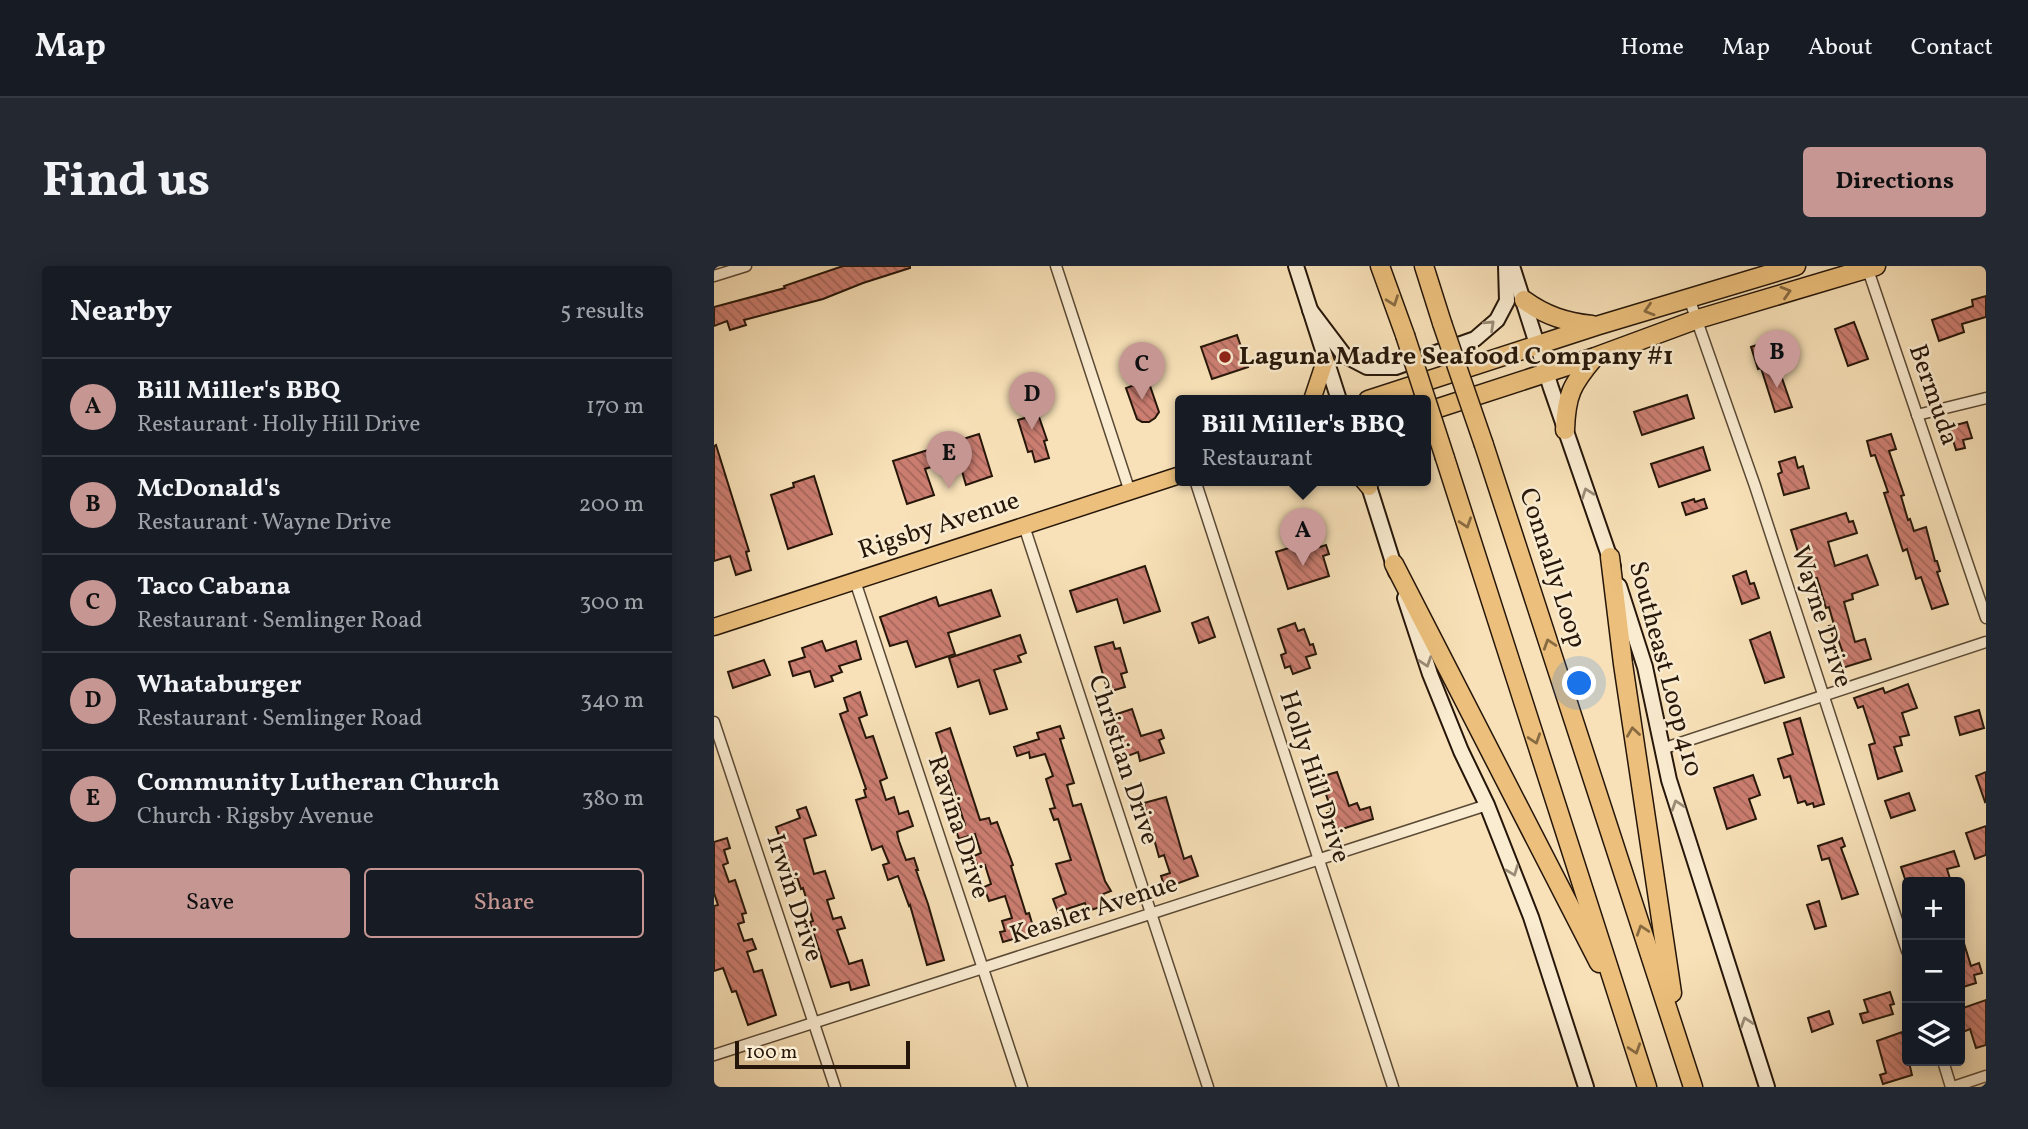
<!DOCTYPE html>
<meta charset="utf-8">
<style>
:root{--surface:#171b24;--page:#242831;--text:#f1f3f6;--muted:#9ea1a6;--line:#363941;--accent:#c59692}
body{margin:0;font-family:Vollkorn,serif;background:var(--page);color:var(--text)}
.controls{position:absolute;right:21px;bottom:21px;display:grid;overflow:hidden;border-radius:7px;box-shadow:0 4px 18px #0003}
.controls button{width:63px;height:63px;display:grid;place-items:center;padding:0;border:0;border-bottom:2px solid var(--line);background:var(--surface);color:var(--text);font:35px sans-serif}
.scale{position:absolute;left:21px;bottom:18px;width:175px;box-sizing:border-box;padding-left:7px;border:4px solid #261609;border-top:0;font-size:19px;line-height:24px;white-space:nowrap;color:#261609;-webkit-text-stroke:5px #faecd1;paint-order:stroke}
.you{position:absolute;left:866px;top:418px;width:24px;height:24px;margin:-18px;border:5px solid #fff;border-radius:50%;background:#1a73e8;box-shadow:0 0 0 10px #1a73e833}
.badge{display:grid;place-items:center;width:46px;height:46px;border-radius:50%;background:var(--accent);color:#111;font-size:23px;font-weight:700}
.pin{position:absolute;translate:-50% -58px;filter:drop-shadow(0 2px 4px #0008)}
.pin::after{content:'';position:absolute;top:37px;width:24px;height:21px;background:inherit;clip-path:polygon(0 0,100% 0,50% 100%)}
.popup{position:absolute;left:461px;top:129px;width:256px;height:91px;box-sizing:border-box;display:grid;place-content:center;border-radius:7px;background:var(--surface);filter:drop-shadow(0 2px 5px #0005);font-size:23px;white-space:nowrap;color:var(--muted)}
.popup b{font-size:26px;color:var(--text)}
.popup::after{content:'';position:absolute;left:50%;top:100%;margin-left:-14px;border:14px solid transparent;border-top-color:var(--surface)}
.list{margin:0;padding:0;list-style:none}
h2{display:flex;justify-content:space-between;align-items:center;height:91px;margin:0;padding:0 28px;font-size:30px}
h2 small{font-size:23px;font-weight:400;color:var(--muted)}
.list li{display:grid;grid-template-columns:46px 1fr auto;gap:21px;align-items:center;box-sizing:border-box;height:98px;padding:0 28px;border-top:2px solid var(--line)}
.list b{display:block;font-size:26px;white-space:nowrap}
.list p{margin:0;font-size:23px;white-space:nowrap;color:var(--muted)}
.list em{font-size:23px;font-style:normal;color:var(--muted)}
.actions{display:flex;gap:14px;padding:21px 28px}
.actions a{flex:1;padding:16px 0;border:2px solid var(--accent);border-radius:7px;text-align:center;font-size:24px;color:var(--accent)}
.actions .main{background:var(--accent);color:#111}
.icon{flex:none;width:38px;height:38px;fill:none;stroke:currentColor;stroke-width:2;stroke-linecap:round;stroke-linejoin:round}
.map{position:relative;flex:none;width:1272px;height:821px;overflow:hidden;border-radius:7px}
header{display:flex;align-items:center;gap:42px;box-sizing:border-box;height:98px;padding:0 35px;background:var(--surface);border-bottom:2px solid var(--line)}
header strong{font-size:33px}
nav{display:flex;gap:38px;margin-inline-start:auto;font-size:24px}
.intro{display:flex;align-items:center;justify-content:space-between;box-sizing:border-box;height:168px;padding:0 42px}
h1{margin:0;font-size:49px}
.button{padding:18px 32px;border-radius:7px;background:var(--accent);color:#111;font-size:24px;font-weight:700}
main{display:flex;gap:42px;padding:0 42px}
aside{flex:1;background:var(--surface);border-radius:7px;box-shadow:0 4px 18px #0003}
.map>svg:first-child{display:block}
</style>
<header>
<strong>Map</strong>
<nav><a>Home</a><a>Map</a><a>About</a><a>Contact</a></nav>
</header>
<div class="intro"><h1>Find us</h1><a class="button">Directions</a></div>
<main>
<aside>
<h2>Nearby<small>5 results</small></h2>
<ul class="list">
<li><span class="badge">A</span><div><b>Bill Miller's BBQ</b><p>Restaurant · Holly Hill Drive</p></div><em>170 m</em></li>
<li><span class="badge">B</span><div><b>McDonald's</b><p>Restaurant · Wayne Drive</p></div><em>200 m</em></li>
<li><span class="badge">C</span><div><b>Taco Cabana</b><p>Restaurant · Semlinger Road</p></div><em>300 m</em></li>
<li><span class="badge">D</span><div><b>Whataburger</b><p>Restaurant · Semlinger Road</p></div><em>340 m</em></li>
<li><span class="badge">E</span><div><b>Community Lutheran Church</b><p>Church · Rigsby Avenue</p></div><em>380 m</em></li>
</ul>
<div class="actions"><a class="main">Save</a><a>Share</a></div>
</aside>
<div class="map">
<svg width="1272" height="821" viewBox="0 0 1272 821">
<defs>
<pattern id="building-back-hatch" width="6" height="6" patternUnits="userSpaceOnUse" patternTransform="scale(1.75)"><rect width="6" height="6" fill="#cc7e71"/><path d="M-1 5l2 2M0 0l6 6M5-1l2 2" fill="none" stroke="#a5665b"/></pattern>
</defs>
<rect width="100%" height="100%" fill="#f8e1b8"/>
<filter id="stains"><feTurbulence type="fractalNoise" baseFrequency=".00286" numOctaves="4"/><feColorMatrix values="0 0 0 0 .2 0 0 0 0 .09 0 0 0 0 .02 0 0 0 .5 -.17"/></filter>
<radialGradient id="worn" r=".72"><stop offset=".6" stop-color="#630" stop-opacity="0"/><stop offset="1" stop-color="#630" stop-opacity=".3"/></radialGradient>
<g fill="url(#building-back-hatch)" stroke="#261609" stroke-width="2">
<path d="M129,0H196V2L149,17L109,33L30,54L32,59L16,64L13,55L0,60V41L71,22L70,20Z"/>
<path d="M1272,30V51L1248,58L1250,66L1225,75L1218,54L1259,40L1258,34Z"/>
<path d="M1140,56L1154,93L1134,100L1121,63Z"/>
<path d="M523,69L534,101L498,113L487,81Z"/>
<path d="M1055,75L1078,141L1061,146L1047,102L1044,103L1037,81Z"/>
<path d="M434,114L445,146L441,152L435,156H428L423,153L412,122Z"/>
<path d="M973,129L980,152L928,169L920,146Z"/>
<path d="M324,148L333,174L330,175L335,192L321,196L318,185L314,186L304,154Z"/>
<path d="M1253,156L1258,172L1249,174L1251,182L1242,184L1235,161Z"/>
<path d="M265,168L278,210L252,219L244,192L211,203L220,229L193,238L179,195Z"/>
<path d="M1177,168L1182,183L1175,185L1190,229L1187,230L1194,254L1196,253L1200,265L1212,261L1221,295H1223L1226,305L1223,306L1234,338L1218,343L1207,311L1202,313L1193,283L1189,285L1170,227L1174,226L1161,189L1157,190L1153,175Z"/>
<path d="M2,179L35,285L32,286L37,304L22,309L16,290L0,295V180Z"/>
<path d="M989,181L996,204L945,221L937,198Z"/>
<path d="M1081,191L1084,202L1089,200L1095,222L1070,229L1064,208L1068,206L1065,196Z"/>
<path d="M100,210L118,268L74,283L57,229L80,221L79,217Z"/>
<path d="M980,233L981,236L990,233L993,242L972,249L968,237Z"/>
<path d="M1132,247L1135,256L1139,255L1143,267L1114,276L1121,300L1153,289L1164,319L1138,328L1139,333L1130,336L1141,376L1151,373L1157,393L1128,402L1125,392L1130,390L1123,370L1119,371L1115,360L1120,359L1115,341L1112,342L1103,312L1098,313L1089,284L1084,286L1077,264Z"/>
<path d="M604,273L606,281L612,279L615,288L609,290L615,310L574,323L562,286Z"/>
<path d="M431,300L446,345L410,357L403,333L363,346L356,325Z"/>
<path d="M1032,305L1036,318L1040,317L1045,332L1028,338L1019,310Z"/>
<path d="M277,324L286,350L234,367L241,388L202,401L193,375L176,380L166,351L222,331L225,340Z"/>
<path d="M494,351L501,371L485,377L478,357Z"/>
<path d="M581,357L584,365L590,363L596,379L599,378L602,388L592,391L596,402L579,408L576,400L571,402L567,389L572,387L564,363Z"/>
<path d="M1056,366L1070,411L1051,417L1036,374Z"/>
<path d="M306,369L312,387L304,390L307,396L280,404L293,443L276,448L265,414L244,421L235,392Z"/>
<path d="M108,375L112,385L142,375L147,393L125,400L128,406L117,410L119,415L101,421L96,405L79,410L75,396L91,391L88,382Z"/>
<path d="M399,376L401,383L406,382L413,406L407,408L411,421L394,426L381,381Z"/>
<path d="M50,394L56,409L19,422L14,406Z"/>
<path d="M1194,418L1203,442L1188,447L1195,469L1186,471L1188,479L1180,481L1188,505L1164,513L1155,479L1161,477L1149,440L1144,442L1140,432L1169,422L1171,427Z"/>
<path d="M146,426L153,449L145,452L152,472L159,470L173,512L166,515L172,534L180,531L185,548L194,545L199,560L183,566L185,575L192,594L200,592L204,604H202L214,638L230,694L213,699L196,639L195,640L184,610L174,614L169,599L175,597L168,580L158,584L142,534L152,531L150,524L152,523L126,448L134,445L130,432Z"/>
<path d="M418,443L427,470L447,464L450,472L445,474L450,487L426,495L424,486L411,491L400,449Z"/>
<path d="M1265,444L1270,462L1246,469L1241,451Z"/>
<path d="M1086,452L1110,538L1100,541L1099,537L1093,539L1091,535L1084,537L1076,510L1070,512L1064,493L1079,488L1070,457Z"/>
<path d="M346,460L350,472L346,473L360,517L353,519L359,540L367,538L391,615L397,625L389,628L392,639L374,645L371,637L344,646L339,633L352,628L342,598L357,594L344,553L340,554L336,543L341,542L332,513L339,510L331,488L316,492L315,486L303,490L300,481L325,473L323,467Z"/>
<path d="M236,462L266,554L275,552L277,558L283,556L299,599L297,600L312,648L315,647L321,667L289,676L286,666L291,665L288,655L298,652L291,630L275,635L270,621L277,618L271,599L264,602L260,590L267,587L261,568L245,573L241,562L251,559L222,467Z"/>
<path d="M623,506L635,540L643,537L646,544L656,541L659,553L619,566L613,547L618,546L606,511Z"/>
<path d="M1272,506V535L1271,536L1262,510Z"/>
<path d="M1039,509L1046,529L1035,533L1042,553L1013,563L1000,522Z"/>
<path d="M1195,527L1201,544L1177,552L1171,535Z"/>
<path d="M452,531L470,593L477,590L484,610L451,622L447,610L456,607L450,589L445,591L430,537Z"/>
<path d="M92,541L102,569L90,573L100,608L111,605L120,632L113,634L119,653L127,651L131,662L123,664L135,698L148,694L155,719L137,724L135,716L117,721L96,656L99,655L89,622L87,623L83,611L80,612L62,561L86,552L83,544Z"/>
<path d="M1272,560V589L1261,593L1252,567Z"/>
<path d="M13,572L16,582L10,584L14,597L9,599L15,616L21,614L32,647L28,648L30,656L24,658L30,675L38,673L42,683L33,686L40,706L48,704L62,749L34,759L22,725L18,726L9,702L0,705V640L4,639L0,627V576Z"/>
<path d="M1128,572L1131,580L1127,582L1144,628L1128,633L1115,592L1108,594L1104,580Z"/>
<path d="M1240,585L1245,600L1233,603L1237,616H1201L1200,614L1192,616L1187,601Z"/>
<path d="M1105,635L1112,660L1101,663L1093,639Z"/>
<path d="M1246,671H1248L1257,700L1265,697L1268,707L1260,709L1262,717L1246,722Z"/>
<path d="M1176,726L1180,738L1176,739L1179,748L1149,757L1146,748L1154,746L1150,734Z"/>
<path d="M1272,734V779L1262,782L1256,763L1249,766L1246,756V753L1250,751L1246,743Z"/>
<path d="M1115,745L1119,758L1098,766L1094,752Z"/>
<path d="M1188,766L1198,809L1169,818L1166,809L1172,807L1163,775Z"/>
</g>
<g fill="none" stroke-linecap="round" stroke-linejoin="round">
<g stroke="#5a4935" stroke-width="13">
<g id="street">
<path d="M342,0L416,226"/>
<path d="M1153,1L1272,352"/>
<path d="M0,10L32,0"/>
<path d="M975,32L1041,220L1193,685"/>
<path d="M1203,149L1272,132"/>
<path d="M481,214L679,821"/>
<path d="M310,260L494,821"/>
<path d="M141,315L308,821"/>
<path d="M0,456L121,821"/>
<path d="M948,483L1272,376"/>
<path d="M0,789L773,539"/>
<path d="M1229,795L1237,821"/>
<path d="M1239,821L1272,810"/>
</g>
</g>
<g stroke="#261609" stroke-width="18">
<g id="secondary">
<path d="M582,0L625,134"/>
<path d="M798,0L837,122L899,301"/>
<path d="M596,44L630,89L653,101H682L761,73L783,54L793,35L792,0"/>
<path d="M653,214L682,306"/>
<path d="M905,320L931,401L955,514L1053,821"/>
<path d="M691,332L716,408L747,485L773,539L817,651L872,821"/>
</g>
</g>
<g stroke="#261609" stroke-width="19">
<g id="primary">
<path d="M598,134L611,95"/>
<path d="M649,214L655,221"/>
<path d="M0,361L466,209"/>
</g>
</g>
<g stroke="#261609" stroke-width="21">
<g id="highway">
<path d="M666,0L691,69"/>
<path d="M710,0L728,57"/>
<path d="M810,34C832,50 852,56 878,59"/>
<path d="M654,134L882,60L1082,0"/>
<path d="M712,146L881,91L984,53L1162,0"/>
<path d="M851,164C852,129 858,118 880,92"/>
<path d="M770,179L979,821"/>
<path d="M731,192L933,821"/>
<path d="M896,291L909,398L958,727"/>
<path d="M680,298L885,697"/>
</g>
</g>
<use href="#street" stroke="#faecd1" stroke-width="10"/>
<use href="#secondary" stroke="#faecd1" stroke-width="14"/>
<use href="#primary" stroke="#ecc07c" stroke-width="16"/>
<use href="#highway" stroke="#ecc07c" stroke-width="18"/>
<g stroke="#261609" stroke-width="21" stroke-linecap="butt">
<g id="highway-bridge">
<path d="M728,57L770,179"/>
<path d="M691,69L731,192"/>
</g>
</g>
<use href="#highway-bridge" stroke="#ecc07c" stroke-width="18"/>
</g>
<defs><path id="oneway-chevron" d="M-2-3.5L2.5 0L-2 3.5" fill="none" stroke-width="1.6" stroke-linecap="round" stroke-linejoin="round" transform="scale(1.75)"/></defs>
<g stroke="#896b42">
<use href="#oneway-chevron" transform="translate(1072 26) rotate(-17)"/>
<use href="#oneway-chevron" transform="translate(679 35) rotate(70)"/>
<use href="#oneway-chevron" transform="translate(935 44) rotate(163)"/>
<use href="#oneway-chevron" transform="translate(752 257) rotate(72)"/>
<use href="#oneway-chevron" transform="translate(835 378) rotate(-108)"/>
<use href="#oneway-chevron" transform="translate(919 466) rotate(-98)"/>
<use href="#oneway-chevron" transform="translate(821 473) rotate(72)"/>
<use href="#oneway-chevron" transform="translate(928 664) rotate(-108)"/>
<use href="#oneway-chevron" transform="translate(921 783) rotate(72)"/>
</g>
<g stroke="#9b8c77">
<use href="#oneway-chevron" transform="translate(776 59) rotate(-43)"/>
<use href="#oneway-chevron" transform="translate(873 227) rotate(-110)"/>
<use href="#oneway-chevron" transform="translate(712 396) rotate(72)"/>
<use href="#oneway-chevron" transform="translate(963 539) rotate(-108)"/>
<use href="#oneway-chevron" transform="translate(799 605) rotate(69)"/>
<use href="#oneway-chevron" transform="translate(1032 756) rotate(-108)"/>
</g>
<circle fill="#8f2418" stroke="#faecd1" stroke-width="2.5" cx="511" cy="91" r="7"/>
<g text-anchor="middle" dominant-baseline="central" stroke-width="5" stroke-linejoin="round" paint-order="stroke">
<g font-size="26" font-weight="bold" fill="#261609" stroke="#faecd1" text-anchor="start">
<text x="525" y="91">Laguna Madre Seafood Company #1</text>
</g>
<g font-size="26" fill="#261609" stroke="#faecd1">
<text transform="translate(1219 129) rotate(71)">Bermuda</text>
<text transform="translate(225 260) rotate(-18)">Rigsby Avenue</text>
<text transform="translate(838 302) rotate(72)">Connally Loop</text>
<text transform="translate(1107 351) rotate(72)">Wayne Drive</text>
<text transform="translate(951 403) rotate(75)">Southeast Loop 410</text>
<text transform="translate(409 494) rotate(72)">Christian Drive</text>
<text transform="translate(600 511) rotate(72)">Holly Hill Drive</text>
<text transform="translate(244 561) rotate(72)">Ravina Drive</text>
<text transform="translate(80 632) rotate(72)">Irwin Drive</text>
<text transform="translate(380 644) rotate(-18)">Keasler Avenue</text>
</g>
</g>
<rect width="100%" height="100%" filter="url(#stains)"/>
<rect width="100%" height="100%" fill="url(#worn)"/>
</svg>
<div class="controls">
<button>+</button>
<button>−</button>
<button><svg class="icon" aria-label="layers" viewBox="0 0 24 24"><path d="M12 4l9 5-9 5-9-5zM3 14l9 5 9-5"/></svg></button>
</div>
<div class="scale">100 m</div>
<div class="you"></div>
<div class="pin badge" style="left:589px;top:300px">A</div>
<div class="popup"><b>Bill Miller's BBQ</b>Restaurant</div>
<div class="pin badge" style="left:1063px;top:122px">B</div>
<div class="pin badge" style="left:428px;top:134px">C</div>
<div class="pin badge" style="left:318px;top:164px">D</div>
<div class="pin badge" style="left:235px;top:223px">E</div>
</div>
</main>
